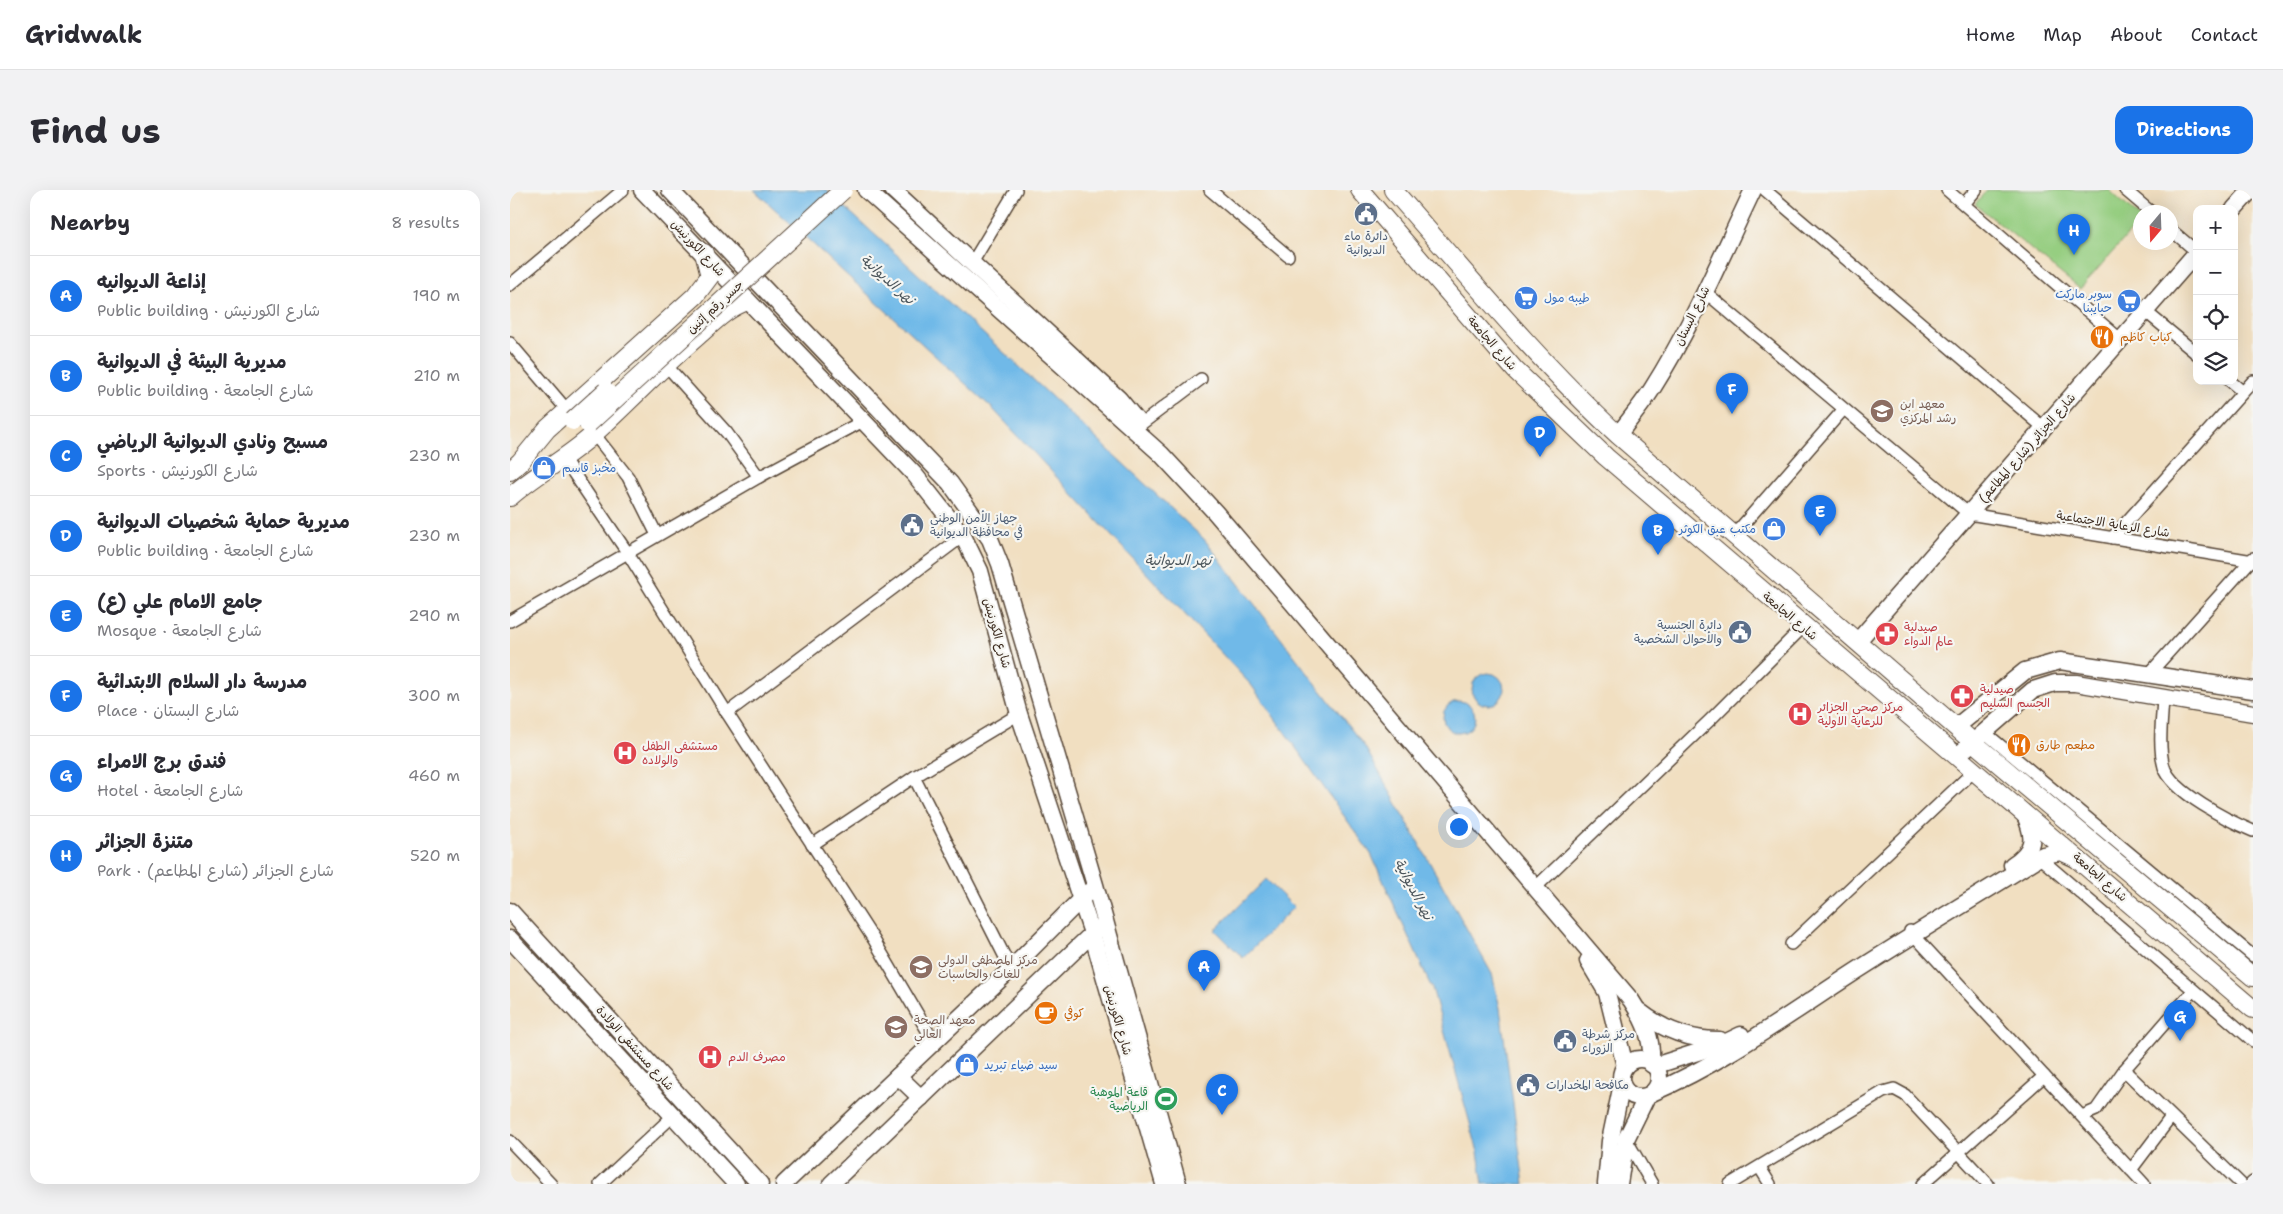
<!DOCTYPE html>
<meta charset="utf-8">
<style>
:root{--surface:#fff;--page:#f2f2f3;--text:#2b2b33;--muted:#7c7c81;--line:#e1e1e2;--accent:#1a73e8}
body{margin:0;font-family:"Shantell Sans","Playpen Sans Arabic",sans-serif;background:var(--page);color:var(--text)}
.controls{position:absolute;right:15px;top:15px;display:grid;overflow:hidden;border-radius:10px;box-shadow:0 5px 20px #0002}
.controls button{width:45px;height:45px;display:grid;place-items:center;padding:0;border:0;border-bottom:1px solid var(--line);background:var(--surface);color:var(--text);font:25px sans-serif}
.compass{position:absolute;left:1623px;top:15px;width:45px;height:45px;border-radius:50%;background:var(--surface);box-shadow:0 5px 20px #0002;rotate:199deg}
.you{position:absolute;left:948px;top:636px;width:18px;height:18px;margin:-12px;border:4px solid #fff;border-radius:50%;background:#1a73e8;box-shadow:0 0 0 8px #1a73e833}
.badge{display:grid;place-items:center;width:32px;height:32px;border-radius:50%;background:var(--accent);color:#fff;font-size:16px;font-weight:700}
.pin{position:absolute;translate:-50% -41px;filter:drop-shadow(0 1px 2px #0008)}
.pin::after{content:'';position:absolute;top:26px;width:18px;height:15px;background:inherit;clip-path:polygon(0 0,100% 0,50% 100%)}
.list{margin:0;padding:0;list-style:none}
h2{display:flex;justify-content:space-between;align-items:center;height:65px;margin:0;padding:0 20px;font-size:21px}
h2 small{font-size:16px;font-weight:400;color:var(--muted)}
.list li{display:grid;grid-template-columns:32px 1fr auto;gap:15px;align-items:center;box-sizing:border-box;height:80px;padding:0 20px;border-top:1px solid var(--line)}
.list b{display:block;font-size:19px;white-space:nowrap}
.list p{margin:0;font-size:16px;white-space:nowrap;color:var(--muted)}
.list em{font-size:16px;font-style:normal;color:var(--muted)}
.icon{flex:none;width:28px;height:28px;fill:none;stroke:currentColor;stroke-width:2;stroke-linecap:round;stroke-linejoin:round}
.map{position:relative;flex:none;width:1743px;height:994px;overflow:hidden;border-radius:15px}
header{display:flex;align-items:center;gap:30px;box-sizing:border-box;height:70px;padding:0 25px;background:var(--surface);border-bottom:1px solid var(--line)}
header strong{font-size:24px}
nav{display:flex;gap:28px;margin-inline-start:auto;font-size:18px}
.intro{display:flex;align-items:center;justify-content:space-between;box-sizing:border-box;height:120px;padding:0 30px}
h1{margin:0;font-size:35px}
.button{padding:12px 22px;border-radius:15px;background:var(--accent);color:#fff;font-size:18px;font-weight:700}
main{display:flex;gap:30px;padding:0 30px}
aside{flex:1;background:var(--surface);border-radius:15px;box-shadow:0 5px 20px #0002}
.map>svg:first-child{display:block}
</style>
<header>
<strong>Gridwalk</strong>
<nav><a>Home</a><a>Map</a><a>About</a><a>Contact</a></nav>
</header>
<div class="intro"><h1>Find us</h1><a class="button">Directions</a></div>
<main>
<aside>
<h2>Nearby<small>8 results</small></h2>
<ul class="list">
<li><span class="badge">A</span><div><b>إذاعة الديوانيه</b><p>Public building · شارع الكورنيش</p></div><em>190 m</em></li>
<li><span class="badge">B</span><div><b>مديرية البيئة في الديوانية</b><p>Public building · شارع الجامعة</p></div><em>210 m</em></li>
<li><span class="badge">C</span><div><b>مسبح ونادي الديوانية الرياضي</b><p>Sports · شارع الكورنيش</p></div><em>230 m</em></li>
<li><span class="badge">D</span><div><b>مديرية حماية شخصيات الديوانية</b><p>Public building · شارع الجامعة</p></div><em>230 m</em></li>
<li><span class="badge">E</span><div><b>جامع الامام علي (ع)</b><p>Mosque · شارع الجامعة</p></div><em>290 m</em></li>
<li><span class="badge">F</span><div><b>مدرسة دار السلام الابتدائية</b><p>Place · شارع البستان</p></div><em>300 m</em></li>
<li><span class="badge">G</span><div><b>فندق برج الامراء</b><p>Hotel · شارع الجامعة</p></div><em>460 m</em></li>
<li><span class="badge">H</span><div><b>متنزة الجزائر</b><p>Park · شارع الجزائر (شارع المطاعم)</p></div><em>520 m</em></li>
</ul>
</aside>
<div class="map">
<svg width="1743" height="994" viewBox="0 0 1743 994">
<rect width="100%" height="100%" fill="#f6f6f2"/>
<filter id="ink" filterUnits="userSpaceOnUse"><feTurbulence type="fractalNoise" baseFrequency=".02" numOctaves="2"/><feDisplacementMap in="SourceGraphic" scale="10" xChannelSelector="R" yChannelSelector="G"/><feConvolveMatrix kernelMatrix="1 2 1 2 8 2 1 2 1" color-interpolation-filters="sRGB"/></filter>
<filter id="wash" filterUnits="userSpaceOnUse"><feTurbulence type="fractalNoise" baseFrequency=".0096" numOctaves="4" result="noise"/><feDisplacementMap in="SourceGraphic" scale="20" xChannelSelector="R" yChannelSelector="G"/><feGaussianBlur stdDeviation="1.12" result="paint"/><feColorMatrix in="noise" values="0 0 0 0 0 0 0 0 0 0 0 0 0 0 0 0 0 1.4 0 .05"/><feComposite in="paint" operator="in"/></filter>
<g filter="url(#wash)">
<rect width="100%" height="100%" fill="#f1dfc1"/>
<path fill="#96ce81" stroke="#687c50" d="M1477,0H1599L1630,28V31L1570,99L1465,14Z"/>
<g fill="#70b9e8" stroke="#567283">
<path d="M244,0H316L513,180L694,349L855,557L982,784L990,818L1014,994H973L968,962L923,801L861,664L742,496L482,218Z"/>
<circle cx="978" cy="499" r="16"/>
<circle cx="949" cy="527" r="16"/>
<path d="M756,689L784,717L733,768L705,740Z"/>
</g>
</g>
<g filter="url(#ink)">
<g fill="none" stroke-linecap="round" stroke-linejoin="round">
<g stroke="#564536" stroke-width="14">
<g id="street">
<path d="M700,0L778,66"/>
<path d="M1255,0L1534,238"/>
<path d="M1437,0L1611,150"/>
<path d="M1615,0L1641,22"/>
<path d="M1454,14L1466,0"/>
<path d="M1660,39L1687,62"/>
<path d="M462,73L506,0"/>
<path d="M0,95L113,0"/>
<path d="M1194,101L1459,324L1743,371"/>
<path d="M1635,121L1687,164"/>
<path d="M0,153L57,220"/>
<path d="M155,174L217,243L249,287"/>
<path d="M1720,191L1733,202"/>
<path d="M630,235L691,189"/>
<path d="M84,244L118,287L147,345"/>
<path d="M54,269L117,362L217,523L364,750L424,852"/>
<path d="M1224,345L1333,220"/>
<path d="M1602,348L1743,191"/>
<path d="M0,431L249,287L353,231"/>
<path d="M1639,484L1743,368"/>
<path d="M1653,508C1652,530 1648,555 1654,577C1662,602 1719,631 1743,641"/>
<path d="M217,523L453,346"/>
<path d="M1473,541L1743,766"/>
<path d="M404,587L501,779"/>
<path d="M302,655L404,587L509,524"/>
<path d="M1530,668L1743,851"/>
<path d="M1025,698L1200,530L1293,437"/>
<path d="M1400,741L1634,994"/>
<path d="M1281,754L1464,581"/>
<path d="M1614,880L1731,994"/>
<path d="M1572,926L1586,920L1614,880L1683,801"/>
<path d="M1116,949L1142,994"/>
<path d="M0,951L41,994"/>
<path d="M1250,978L1260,994"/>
<path d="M1621,980L1661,927"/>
<path d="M90,994L164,925"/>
<path d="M1220,994L1373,902L1384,899L1395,905L1478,994"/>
<path d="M1413,994L1534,886"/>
<path d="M1741,994L1743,992"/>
</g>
</g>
<g stroke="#564536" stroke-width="19">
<g id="secondary">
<path d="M132,0L405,285L453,346L470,381L509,524L582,743L654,994"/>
<path d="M160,0L440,293L480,349L490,374L585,695L668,994"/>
<path d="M356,0L651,264L705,322L1121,810C1134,830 1143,849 1141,874"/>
<path d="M383,0L609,209L628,232"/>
<path d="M1724,19L1741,0"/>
<path d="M1108,245C1119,230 1132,215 1142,199C1182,136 1211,67 1243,0"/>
<path d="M1347,452L1687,62"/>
<path d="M1446,537L1515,481L1550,471L1743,500"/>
<path d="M1447,566L1523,500L1545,493H1566L1743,523"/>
<path d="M1502,675C1526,660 1525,647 1514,623"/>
<path d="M0,721L250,994"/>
<path d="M0,749L226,994"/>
<path d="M1078,771L1097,803L1115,876"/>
<path d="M1129,821C1153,840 1180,850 1210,850"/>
<circle cx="1130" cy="888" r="19"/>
<path d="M1144,876L1210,855L1231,845"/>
<path d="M388,886L411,908"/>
<path d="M1142,903C1212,873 1274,828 1337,787C1402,745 1468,706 1533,665L1551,662L1566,669"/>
<path d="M274,994L501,779L578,702"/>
<path d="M321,994L588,738"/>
<path d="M1096,994L1100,951L1112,894"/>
<path d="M1109,994L1116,949L1137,906"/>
</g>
</g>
<g stroke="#564536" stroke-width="20">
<g id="primary">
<path d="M850,0L1005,180L1096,267L1743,819"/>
<path d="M883,0C956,83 1027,170 1108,245L1463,552L1743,787"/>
<path d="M0,281L10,272L37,239L185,106L200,86L194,63"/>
<path d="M0,307C27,283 58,268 85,243C120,211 152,177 188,146C203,133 217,118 237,111"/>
</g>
</g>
<use href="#street" stroke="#fff" stroke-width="11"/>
<use href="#secondary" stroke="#fff" stroke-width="16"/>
<use href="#primary" stroke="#fff" stroke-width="18"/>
<g stroke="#564536" stroke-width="20" stroke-linecap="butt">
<g id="primary-bridge">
<path d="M63,231L96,201"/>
<path d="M78,234L333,0"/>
</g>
</g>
<use href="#primary-bridge" stroke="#fff" stroke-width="18"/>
</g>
</g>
<defs>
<g id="civic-disc" transform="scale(1.25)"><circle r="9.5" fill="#5c6f8a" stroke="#f6f6f2"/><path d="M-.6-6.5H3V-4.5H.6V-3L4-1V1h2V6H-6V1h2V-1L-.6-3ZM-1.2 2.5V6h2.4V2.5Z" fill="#fff"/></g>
<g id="supermarket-disc" transform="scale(1.25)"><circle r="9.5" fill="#3f7fe0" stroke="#f6f6f2"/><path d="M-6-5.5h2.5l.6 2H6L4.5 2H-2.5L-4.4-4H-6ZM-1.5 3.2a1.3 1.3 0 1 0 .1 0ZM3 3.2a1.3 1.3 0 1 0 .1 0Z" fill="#fff"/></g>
<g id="restaurant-disc" transform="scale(1.25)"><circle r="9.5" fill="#e8710a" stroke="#f6f6f2"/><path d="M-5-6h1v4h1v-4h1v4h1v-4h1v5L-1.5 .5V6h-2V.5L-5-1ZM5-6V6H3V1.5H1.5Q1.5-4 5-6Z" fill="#fff"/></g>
<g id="school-disc" transform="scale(1.25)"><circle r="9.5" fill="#8d6e63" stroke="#f6f6f2"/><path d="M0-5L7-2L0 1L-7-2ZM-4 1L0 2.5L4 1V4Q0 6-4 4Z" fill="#fff"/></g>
<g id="shop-disc" transform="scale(1.25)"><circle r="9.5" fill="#3f7fe0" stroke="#f6f6f2"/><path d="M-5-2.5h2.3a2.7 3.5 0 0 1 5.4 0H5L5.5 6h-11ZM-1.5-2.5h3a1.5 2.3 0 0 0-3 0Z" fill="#fff"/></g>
<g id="pharmacy-disc" transform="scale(1.25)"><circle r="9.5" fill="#e0444e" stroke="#f6f6f2"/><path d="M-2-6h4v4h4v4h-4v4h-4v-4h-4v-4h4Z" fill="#fff"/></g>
<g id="hospital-disc" transform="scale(1.25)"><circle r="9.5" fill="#e0444e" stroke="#f6f6f2"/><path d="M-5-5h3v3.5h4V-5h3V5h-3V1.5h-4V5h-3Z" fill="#fff"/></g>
<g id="cafe-disc" transform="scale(1.25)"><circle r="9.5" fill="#e8710a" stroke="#f6f6f2"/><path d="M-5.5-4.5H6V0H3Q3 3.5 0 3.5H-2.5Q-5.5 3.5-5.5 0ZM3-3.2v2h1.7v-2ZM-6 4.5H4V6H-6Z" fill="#fff"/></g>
<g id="university-disc" transform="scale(1.25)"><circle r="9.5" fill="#8d6e63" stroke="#f6f6f2"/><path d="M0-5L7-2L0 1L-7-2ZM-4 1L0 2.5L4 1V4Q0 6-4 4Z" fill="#fff"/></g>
<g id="stadium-disc" transform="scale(1.25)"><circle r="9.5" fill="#2e9e5b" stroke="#f6f6f2"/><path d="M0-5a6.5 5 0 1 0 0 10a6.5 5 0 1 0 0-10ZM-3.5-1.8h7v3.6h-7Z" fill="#fff"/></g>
</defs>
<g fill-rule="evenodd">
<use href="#civic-disc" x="856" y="24"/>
<use href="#supermarket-disc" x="1016" y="108"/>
<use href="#supermarket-disc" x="1619" y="111"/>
<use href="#restaurant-disc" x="1592" y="147"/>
<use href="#school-disc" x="1372" y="221"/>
<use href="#shop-disc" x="34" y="278"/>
<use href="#civic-disc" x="402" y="335"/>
<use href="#shop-disc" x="1264" y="339"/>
<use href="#civic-disc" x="1230" y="442"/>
<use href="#pharmacy-disc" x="1377" y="444"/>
<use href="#pharmacy-disc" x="1452" y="506"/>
<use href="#hospital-disc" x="1290" y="524"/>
<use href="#restaurant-disc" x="1509" y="555"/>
<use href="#hospital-disc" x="115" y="563"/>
<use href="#school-disc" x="411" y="777"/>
<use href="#cafe-disc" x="536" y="823"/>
<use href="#university-disc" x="386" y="837"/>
<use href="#civic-disc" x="1055" y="851"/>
<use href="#hospital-disc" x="200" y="867"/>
<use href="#shop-disc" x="457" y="875"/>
<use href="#civic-disc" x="1018" y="895"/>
<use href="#stadium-disc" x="656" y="909"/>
</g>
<g text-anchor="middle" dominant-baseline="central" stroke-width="4.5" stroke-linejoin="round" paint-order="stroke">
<g font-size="12" fill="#4e5e75" stroke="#f6f6f2" text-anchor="start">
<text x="856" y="46" text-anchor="middle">دائرة ماء<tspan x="856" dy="14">الديوانية</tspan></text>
<text x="420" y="328">جهاز الأمن الوطني<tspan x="420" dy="14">في محافظة الديوانية</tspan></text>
<text x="1212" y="435" text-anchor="end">دائرة الجنسية<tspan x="1212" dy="14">والأحوال الشخصية</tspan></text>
<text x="1072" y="844">مركز شرطة<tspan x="1072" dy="14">الزوراء</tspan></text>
<text x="1036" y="895">مكافحة المخدارات</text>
</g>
<g font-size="12" fill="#3b2a1e" stroke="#f6f6f2">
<text transform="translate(188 58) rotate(47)">شارع الكورنيش</text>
<text transform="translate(205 117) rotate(-43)">جسر رقم إثنين</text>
<text transform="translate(1182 126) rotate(-64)">شارع البستان</text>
<text transform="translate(982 153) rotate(49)">شارع الجامعة</text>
<text transform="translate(1517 258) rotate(-49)">شارع الجزائر (شارع المطاعم)</text>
<text transform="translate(1603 334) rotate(9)">شارع الرعاية الاجتماعية</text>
<text transform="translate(1280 426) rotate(40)">شارع الجامعة</text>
<text transform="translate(487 443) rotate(74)">شارع الكورنيش</text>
<text transform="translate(1590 687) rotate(41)">شارع الجامعة</text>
<text transform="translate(608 830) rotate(74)">شارع الكورنيش</text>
<text transform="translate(125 858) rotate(48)">شارع مستشفى الولادة</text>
</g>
<g font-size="12" fill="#366cbe" stroke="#f6f6f2" text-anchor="start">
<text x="1602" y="104" text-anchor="end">سوبر ماركت<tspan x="1602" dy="14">حبايبنا</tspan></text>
<text x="1034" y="108">طيبه مول</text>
<text x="52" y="278">مخبز قاسم</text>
<text x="1246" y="339" text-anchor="end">مكتب عبق الكوثر</text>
<text x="474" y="875">سيد ضياء تبريد</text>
</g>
<g font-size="12" fill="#c56008" stroke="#f6f6f2" text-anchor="start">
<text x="1610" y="147">كباب كاظم</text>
<text x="1526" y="555">مطعم طارق</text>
<text x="554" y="823">كوفي</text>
</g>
<g font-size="12" fill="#785e54" stroke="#f6f6f2" text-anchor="start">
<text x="1390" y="214">معهد ابن<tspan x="1390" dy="14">رشد المركزي</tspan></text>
<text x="428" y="770">مركز المصطفى الدولي<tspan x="428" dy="14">للغات والحاسبات</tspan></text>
<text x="404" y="830">معهد الصحة<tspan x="404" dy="14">العالي</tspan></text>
</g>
<g font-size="12" fill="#be3a42" stroke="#f6f6f2" text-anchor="start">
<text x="1394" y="437">صيدلية<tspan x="1394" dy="14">عالم الدواء</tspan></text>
<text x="1470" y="499">صيدلية<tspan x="1470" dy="14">الجسم السليم</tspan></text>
<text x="1308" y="517">مركز صحي الجزائر<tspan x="1308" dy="14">للرعاية الاولية</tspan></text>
<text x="132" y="556">مستشفى الطفل<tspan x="132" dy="14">والولاده</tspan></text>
<text x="218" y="867">مصرف الدم</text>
</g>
<g font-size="12" fill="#27864d" stroke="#f6f6f2" text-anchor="end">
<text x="638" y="902">قاعة الموهبة<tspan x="638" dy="14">الرياضية</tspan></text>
</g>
<g font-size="14" font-style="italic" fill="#4b555b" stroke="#f6f6f2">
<text transform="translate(378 89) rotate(42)">نهر الديوانية</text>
<text x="668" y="370">نهر الديوانية</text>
<text transform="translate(904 699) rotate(62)">نهر الديوانية</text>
</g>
</g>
</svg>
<div class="controls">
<button>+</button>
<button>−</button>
<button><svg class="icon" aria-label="locate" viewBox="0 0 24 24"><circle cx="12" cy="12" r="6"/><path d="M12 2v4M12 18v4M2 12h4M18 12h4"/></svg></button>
<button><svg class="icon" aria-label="layers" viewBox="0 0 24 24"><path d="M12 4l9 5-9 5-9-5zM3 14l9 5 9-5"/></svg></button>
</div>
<svg class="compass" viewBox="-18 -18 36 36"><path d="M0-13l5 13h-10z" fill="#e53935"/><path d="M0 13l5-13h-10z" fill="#7c7c81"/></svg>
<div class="you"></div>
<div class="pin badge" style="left:694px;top:801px">A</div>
<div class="pin badge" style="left:1148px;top:365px">B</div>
<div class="pin badge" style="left:712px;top:925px">C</div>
<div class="pin badge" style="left:1030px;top:267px">D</div>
<div class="pin badge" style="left:1310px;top:346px">E</div>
<div class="pin badge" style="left:1222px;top:224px">F</div>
<div class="pin badge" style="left:1670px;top:851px">G</div>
<div class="pin badge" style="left:1564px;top:65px">H</div>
</div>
</main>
